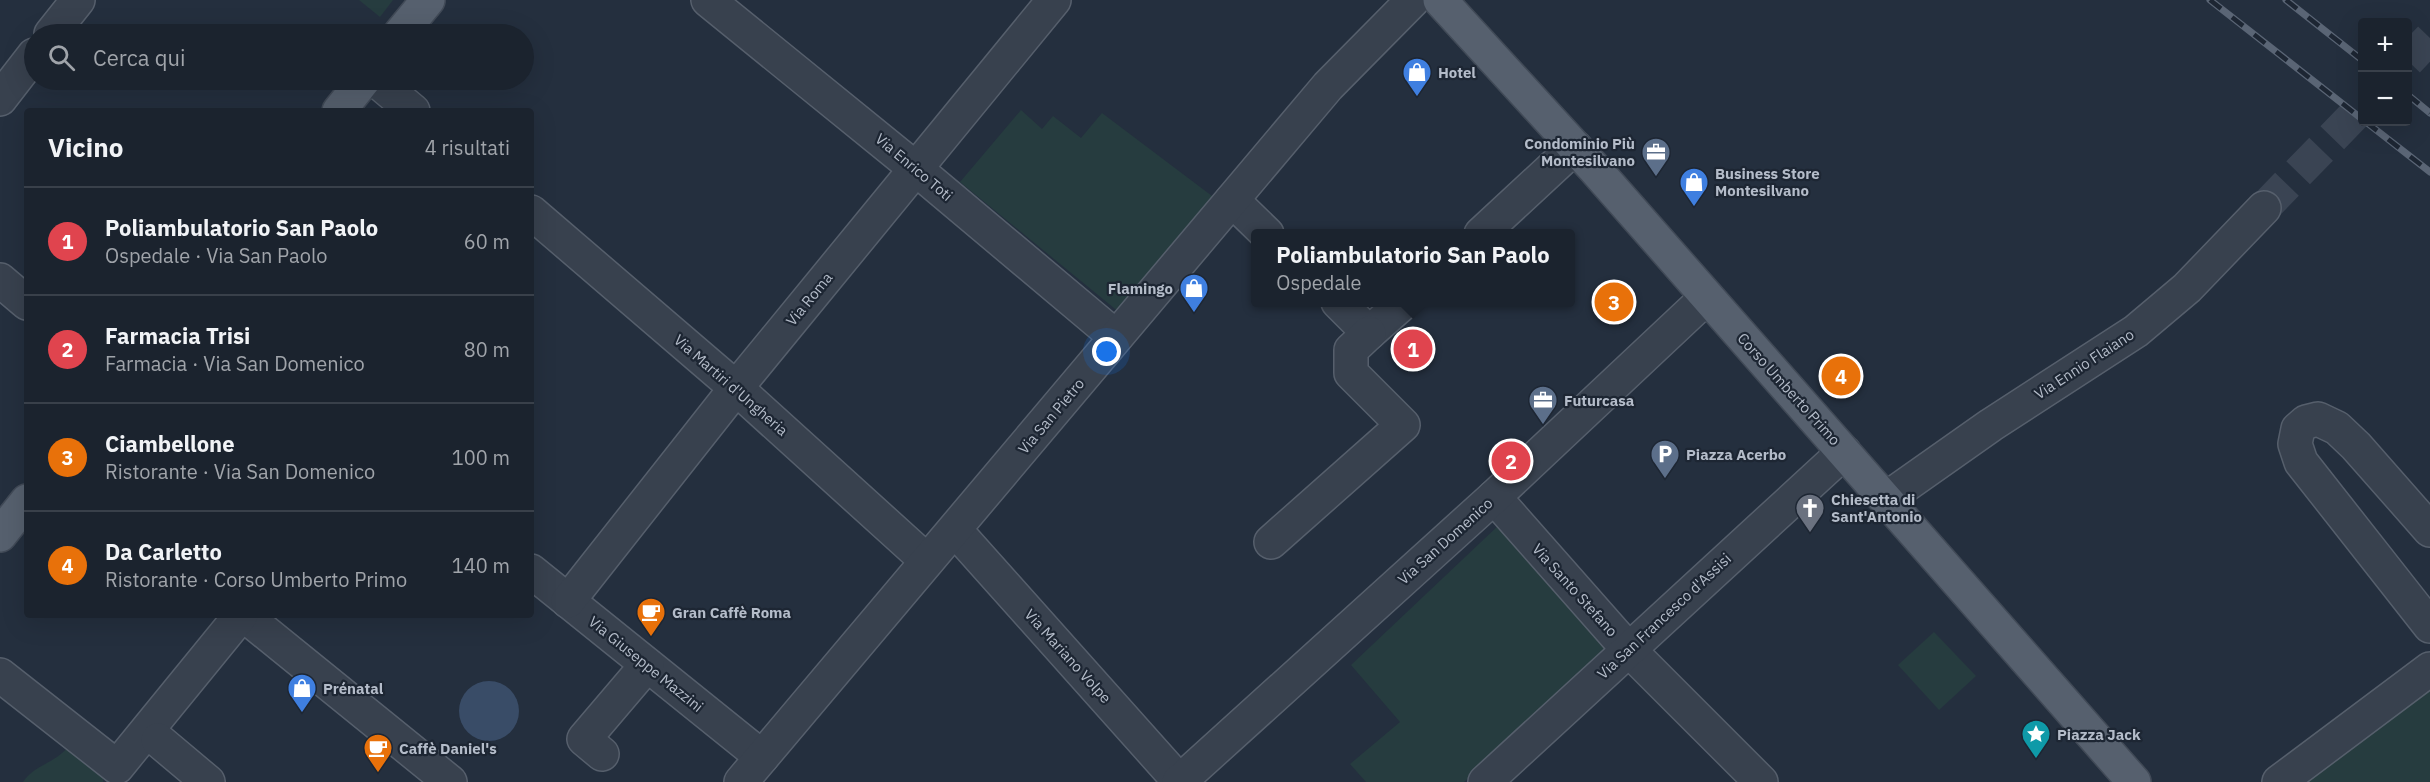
<!DOCTYPE html>
<html lang="it">
<meta charset="utf-8">
<style>
:root{--surface:#1b232e;--page:#282f3a;--text:#f1f3f6;--muted:#a0a4aa;--line:#39404a;--accent:#8ab4f8}
body{margin:0;font-family:"IBM Plex Sans",sans-serif;background:var(--page);color:var(--text)}
.controls{position:absolute;right:18px;top:18px;display:grid;overflow:hidden;border-radius:6px;box-shadow:0 6px 24px #0002}
.controls button{width:54px;height:54px;display:grid;place-items:center;padding:0;border:0;border-bottom:2px solid var(--line);background:var(--surface);color:var(--text);font:30px sans-serif}
.you{position:absolute;left:1107px;top:352px;width:21px;height:21px;margin:-15px;border:4px solid #fff;border-radius:50%;background:#1a73e8;box-shadow:0 0 0 9px #1a73e833}
.badge{display:grid;place-items:center;width:39px;height:39px;border-radius:50%;background:var(--accent);color:#fff;font-size:20px;font-weight:700}
.pin{position:absolute;translate:-50% -50%;border:3px solid #fff;box-shadow:0 2px 6px #0006}
.popup{position:absolute;left:1251px;top:229px;width:324px;height:78px;box-sizing:border-box;display:grid;place-content:center;border-radius:6px;background:var(--surface);filter:drop-shadow(0 2px 4px #0005);font-size:20px;white-space:nowrap;color:var(--muted)}
.popup b{font-size:22px;color:var(--text)}
.popup::after{content:'';position:absolute;left:50%;top:100%;margin-left:-12px;border:12px solid transparent;border-top-color:var(--surface)}
.list{margin:0;padding:0;list-style:none}
h2{display:flex;justify-content:space-between;align-items:center;height:78px;margin:0;padding:0 24px;font-size:26px}
h2 small{font-size:20px;font-weight:400;color:var(--muted)}
.list li{display:grid;grid-template-columns:39px 1fr auto;gap:18px;align-items:center;box-sizing:border-box;height:108px;padding:0 24px;border-top:2px solid var(--line)}
.list b{display:block;font-size:22px;white-space:nowrap}
.list p{margin:0;font-size:20px;white-space:nowrap;color:var(--muted)}
.list em{font-size:20px;font-style:normal;color:var(--muted)}
.icon{flex:none;width:33px;height:33px;fill:none;stroke:currentColor;stroke-width:2;stroke-linecap:round;stroke-linejoin:round}
.map{position:relative;flex:none;width:2430px;height:782px;overflow:hidden}
.search{position:absolute;background:var(--surface);box-shadow:0 6px 24px #0002;left:24px;top:24px;width:510px;height:66px;display:flex;align-items:center;gap:15px;box-sizing:border-box;padding:0 21px;border-radius:33px;color:var(--muted);font-size:22px}
.panel{position:absolute;background:var(--surface);box-shadow:0 6px 24px #0002;left:24px;top:108px;width:510px;height:510px;border-radius:6px}
.map>svg:first-child{display:block}
</style>
<div class="map">
<svg width="2430" height="782" viewBox="0 0 2430 782">
<rect width="100%" height="100%" fill="#242f3e"/>
<g fill="#263c3f">
<path d="M359,0H393L380,17Z"/>
<path d="M1021,110L1042,129L1053,116L1081,138L1102,113L1220,202L1120,313L960,182Z"/>
<path d="M1500,524L1614,646L1464,782H1366L1350,764L1400,722L1351,665Z"/>
<path d="M1934,632L1976,676L1939,710L1898,665Z"/>
<path d="M2430,690V782H2302L2422,696Z"/>
<path d="M68,747L104,774L103,782H23C34,765 54,764 68,747Z"/>
</g>
<circle fill="#394c67" cx="489" cy="711" r="30"/>
<g fill="none" stroke-linecap="round" stroke-linejoin="round">
<g stroke="#3a4453" stroke-width="33" stroke-dasharray="33 16" stroke-linecap="butt">
<path d="M2408,61L2430,38"/>
<path d="M2264,208L2362,107"/>
</g>
<g stroke="#565f6c" stroke-width="36">
<g id="minor">
<path d="M708,0L916,169L1116,337"/>
<path d="M51,34L78,0"/>
<path d="M376,80L413,111"/>
<path d="M0,99L34,55"/>
<path d="M1232,200L1267,234"/>
<path d="M531,212L736,388L927,561"/>
<path d="M1481,234L1575,147"/>
<path d="M0,280L27,303"/>
<path d="M1338,302L1369,333L1404,302"/>
<path d="M1494,497L1628,649L1761,782"/>
<path d="M1886,499L1991,425L2136,331L2187,288L2264,208"/>
<path d="M955,530L1180,782"/>
<path d="M2430,530L2356,446L2337,428L2318,419L2306,422L2298,429L2295,444L2301,462L2430,626"/>
<path d="M1271,542L1403,425L1351,373V350L1369,333"/>
<path d="M531,571L762,757"/>
<path d="M568,601L736,388L1054,0"/>
<path d="M244,615L450,782"/>
<path d="M0,675L117,767L241,615"/>
<path d="M158,740L208,782"/>
<path d="M602,754L584,739L647,665"/>
<path d="M741,782L1328,86L1413,0"/>
<path d="M1179,782L1494,497L1707,297"/>
<path d="M1485,782L1844,452"/>
<path d="M2279,782L2430,669"/>
</g>
</g>
<g stroke="#414a57" stroke-width="36">
<g id="major">
<path d="M1440,0L1594,168L2134,782"/>
<path d="M400,34L428,0"/>
<path d="M339,111L364,80"/>
<path d="M0,535L27,501"/>
</g>
</g>
<use href="#minor" stroke="#38414e" stroke-width="33"/>
<use href="#major" stroke="#56606e" stroke-width="33"/>
<g stroke="#5a6575" stroke-width="7">
<g id="rail">
<path d="M2210,0L2362,119"/>
<path d="M2286,0L2362,60"/>
<path d="M2408,95L2430,113"/>
<path d="M2366,122L2430,172"/>
</g>
</g>
<use href="#rail" stroke="#1d2633" stroke-width="4.5" stroke-dasharray="14" stroke-linecap="butt"/>
</g>
<defs>
<g id="shop-pin" transform="scale(1.5)"><path d="M0 17L-7.5 6A9.5 9.5 0 1 1 7.5 6Z" fill="#3f7fe0" stroke="#1d2633"/><path d="M-5-2.5h2.3a2.7 3.5 0 0 1 5.4 0H5L5.5 6h-11ZM-1.5-2.5h3a1.5 2.3 0 0 0-3 0Z" fill="#fff"/></g>
<g id="office-pin" transform="scale(1.5)"><path d="M0 17L-7.5 6A9.5 9.5 0 1 1 7.5 6Z" fill="#5c6f8a" stroke="#1d2633"/><path d="M-6-3h4V-5.5h4V-3h4V5H-6ZM-1-4.5V-3h2v-1.5ZM-6 0V1H6V0Z" fill="#fff"/></g>
<g id="parking-pin" transform="scale(1.5)"><path d="M0 17L-7.5 6A9.5 9.5 0 1 1 7.5 6Z" fill="#5c6f8a" stroke="#1d2633"/><path d="M-3.5-5.5H1a3.5 3.5 0 0 1 0 7H-1V5.5H-3.5ZM-1-3.4V-.6H.8a1.4 1.4 0 0 0 0-2.8Z" fill="#fff"/></g>
<g id="church-pin" transform="scale(1.5)"><path d="M0 17L-7.5 6A9.5 9.5 0 1 1 7.5 6Z" fill="#6b7280" stroke="#1d2633"/><path d="M-1.2-6h2.4v3.5h3.3v2.4h-3.3V6h-2.4V-.1h-3.3v-2.4h3.3Z" fill="#fff"/></g>
<g id="cafe-pin" transform="scale(1.5)"><path d="M0 17L-7.5 6A9.5 9.5 0 1 1 7.5 6Z" fill="#e8710a" stroke="#1d2633"/><path d="M-5.5-4.5H6V0H3Q3 3.5 0 3.5H-2.5Q-5.5 3.5-5.5 0ZM3-3.2v2h1.7v-2ZM-6 4.5H4V6H-6Z" fill="#fff"/></g>
<g id="sight-pin" transform="scale(1.5)"><path d="M0 17L-7.5 6A9.5 9.5 0 1 1 7.5 6Z" fill="#0f9aa8" stroke="#1d2633"/><path d="M0-6L1.8-2.2L6-1.7L2.9 1.2L3.7 5.4L0 3.3L-3.7 5.4L-2.9 1.2L-6-1.7L-1.8-2.2Z" fill="#fff"/></g>
</defs>
<g fill-rule="evenodd">
<use href="#shop-pin" x="1417" y="72"/>
<use href="#office-pin" x="1656" y="152"/>
<use href="#shop-pin" x="1694" y="182"/>
<use href="#shop-pin" x="1194" y="288"/>
<use href="#office-pin" x="1543" y="400"/>
<use href="#parking-pin" x="1665" y="454"/>
<use href="#church-pin" x="1810" y="508"/>
<use href="#cafe-pin" x="651" y="612"/>
<use href="#shop-pin" x="302" y="688"/>
<use href="#sight-pin" x="2036" y="734"/>
<use href="#cafe-pin" x="378" y="748"/>
</g>
<g text-anchor="middle" dominant-baseline="central" stroke-width="4.5" stroke-linejoin="round" paint-order="stroke">
<g font-size="15" font-weight="bold" fill="#b4bcc9" stroke="#1d2633" text-anchor="start">
<text x="1438" y="72">Hotel</text>
<text x="1635" y="143" text-anchor="end">Condominio Più<tspan x="1635" dy="17">Montesilvano</tspan></text>
<text x="1715" y="173">Business Store<tspan x="1715" dy="17">Montesilvano</tspan></text>
<text x="1173" y="288" text-anchor="end">Flamingo</text>
<text x="1564" y="400">Futurcasa</text>
<text x="1686" y="454">Piazza Acerbo</text>
<text x="1831" y="499">Chiesetta di<tspan x="1831" dy="17">Sant'Antonio</tspan></text>
<text x="672" y="612">Gran Caffè Roma</text>
<text x="323" y="688">Prénatal</text>
<text x="2057" y="734">Piazza Jack</text>
<text x="399" y="748">Caffè Daniel's</text>
</g>
<g font-size="15" fill="#b4bcc9" stroke="#1d2633">
<text transform="translate(914 167) rotate(40)">Via Enrico Toti</text>
<text transform="translate(809 299) rotate(-51)">Via Roma</text>
<text transform="translate(2084 364) rotate(-33)">Via Ennio Flaiano</text>
<text transform="translate(731 385) rotate(41)">Via Martiri d'Ungheria</text>
<text transform="translate(1789 389) rotate(48)">Corso Umberto Primo</text>
<text transform="translate(1051 416) rotate(-50)">Via San Pietro</text>
<text transform="translate(1445 541) rotate(-42)">Via San Domenico</text>
<text transform="translate(1575 590) rotate(48)">Via Santo Stefano</text>
<text transform="translate(1664 616) rotate(-43)">Via San Francesco d'Assisi</text>
<text transform="translate(1068 656) rotate(48)">Via Mariano Volpe</text>
<text transform="translate(646 664) rotate(39)">Via Giuseppe Mazzini</text>
</g>
</g>
</svg>
<div class="controls">
<button>+</button>
<button>−</button>
</div>
<div class="you"></div>
<div class="pin badge" style="left:1413px;top:349px;background:#e0444e">1</div>
<div class="popup"><b>Poliambulatorio San Paolo</b>Ospedale</div>
<div class="pin badge" style="left:1511px;top:461px;background:#e0444e">2</div>
<div class="pin badge" style="left:1614px;top:302px;background:#e8710a">3</div>
<div class="pin badge" style="left:1841px;top:376px;background:#e8710a">4</div>
<div class="search"><svg class="icon" aria-label="search" viewBox="0 0 24 24"><circle cx="10" cy="10" r="6"/><path d="M15 15l6 6"/></svg>Cerca qui</div>
<section class="panel">
<h2>Vicino<small>4 risultati</small></h2>
<ul class="list">
<li><span class="badge" style="background:#e0444e">1</span><div><b>Poliambulatorio San Paolo</b><p>Ospedale · Via San Paolo</p></div><em>60 m</em></li>
<li><span class="badge" style="background:#e0444e">2</span><div><b>Farmacia Trisi</b><p>Farmacia · Via San Domenico</p></div><em>80 m</em></li>
<li><span class="badge" style="background:#e8710a">3</span><div><b>Ciambellone</b><p>Ristorante · Via San Domenico</p></div><em>100 m</em></li>
<li><span class="badge" style="background:#e8710a">4</span><div><b>Da Carletto</b><p>Ristorante · Corso Umberto Primo</p></div><em>140 m</em></li>
</ul>
</section>
</div>
